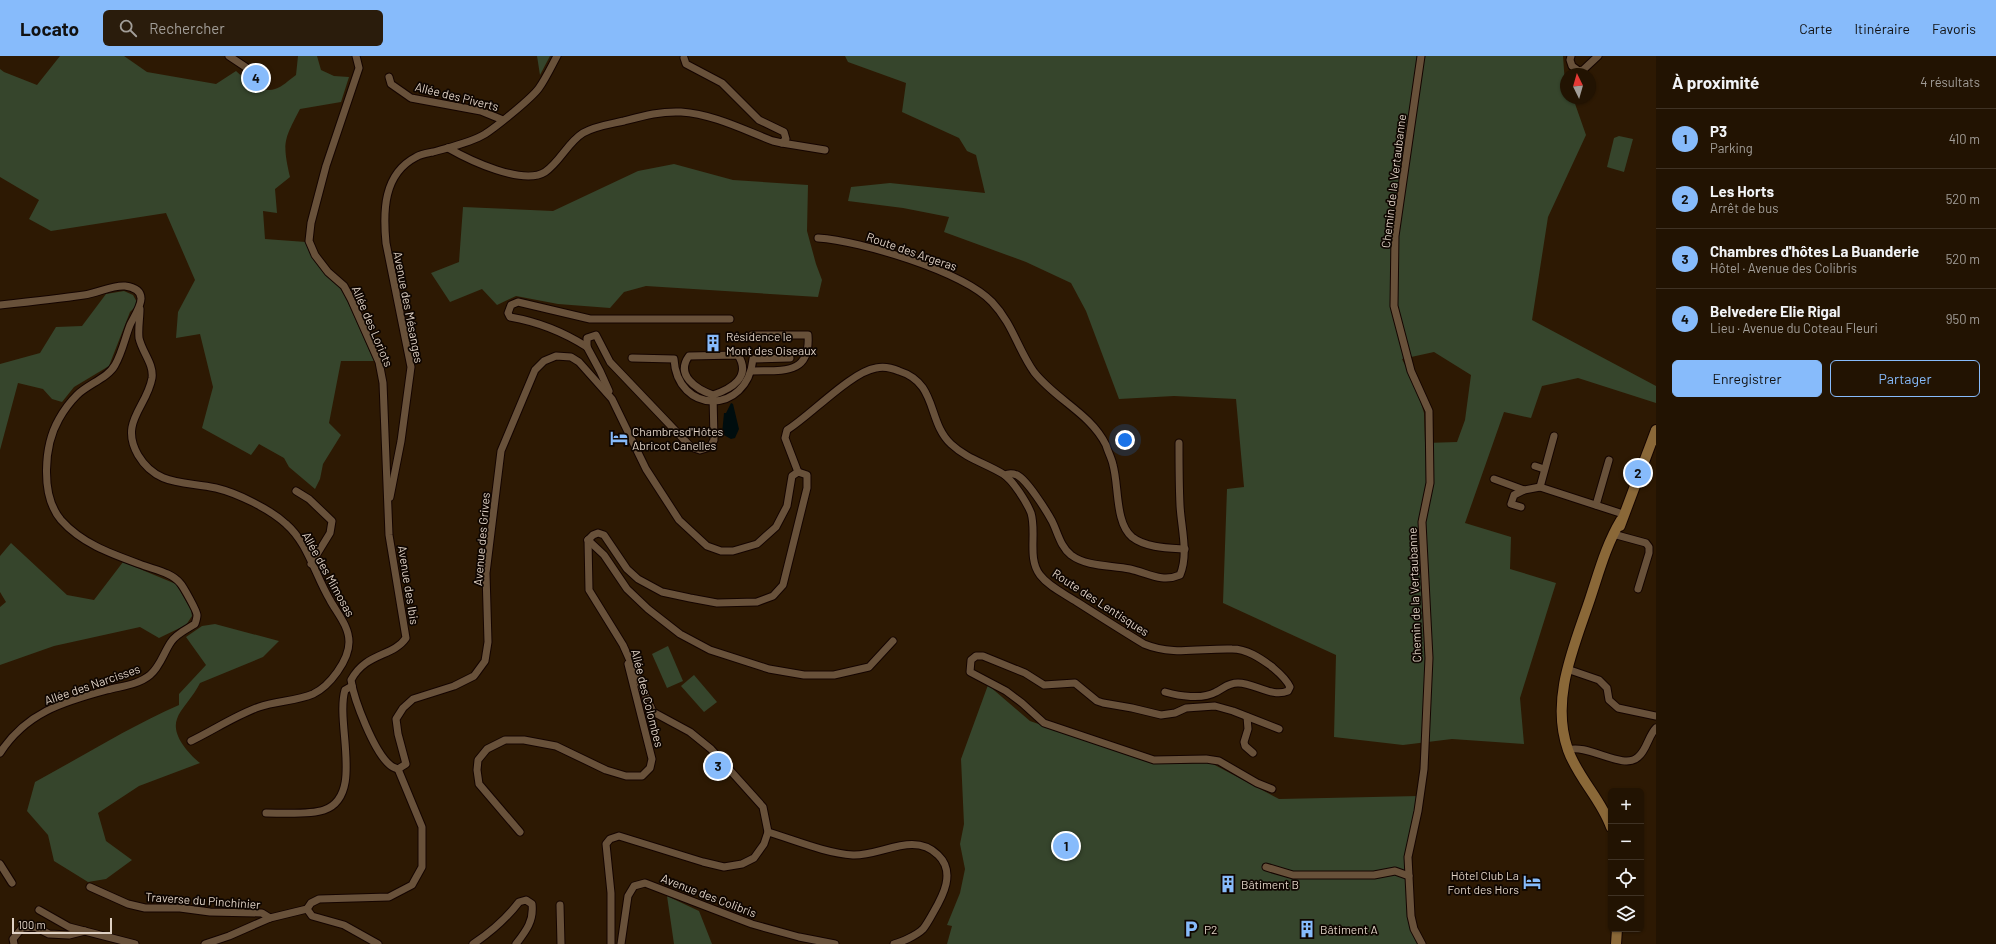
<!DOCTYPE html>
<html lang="fr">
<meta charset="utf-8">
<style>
:root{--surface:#221302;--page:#2a1c0c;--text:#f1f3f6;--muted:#a29e99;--line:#3f3224;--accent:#87bbfb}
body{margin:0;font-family:Barlow,sans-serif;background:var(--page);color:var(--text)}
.controls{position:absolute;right:12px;bottom:12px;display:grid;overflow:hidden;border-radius:6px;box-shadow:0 1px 3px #0004}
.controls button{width:36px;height:36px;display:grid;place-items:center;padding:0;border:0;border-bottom:1px solid var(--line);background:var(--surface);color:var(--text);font:20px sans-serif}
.compass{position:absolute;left:1560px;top:12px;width:36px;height:36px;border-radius:50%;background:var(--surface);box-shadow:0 1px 3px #0004;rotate:355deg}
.scale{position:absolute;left:12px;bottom:10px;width:100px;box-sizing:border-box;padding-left:4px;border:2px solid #dfd1c4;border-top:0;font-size:11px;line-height:14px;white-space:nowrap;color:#dfd1c4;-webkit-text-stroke:3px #0f0601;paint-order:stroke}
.you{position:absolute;left:1125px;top:384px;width:14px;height:14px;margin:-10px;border:3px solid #fff;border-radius:50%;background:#1a73e8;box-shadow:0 0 0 6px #1a73e833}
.badge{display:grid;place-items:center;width:26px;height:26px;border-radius:50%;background:var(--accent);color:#111;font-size:13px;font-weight:700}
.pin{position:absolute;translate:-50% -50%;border:2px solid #fff;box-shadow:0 1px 4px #0006}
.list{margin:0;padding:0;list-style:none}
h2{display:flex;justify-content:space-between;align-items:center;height:52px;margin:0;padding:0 16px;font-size:17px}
h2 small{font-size:13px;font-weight:400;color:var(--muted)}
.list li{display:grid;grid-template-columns:26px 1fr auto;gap:12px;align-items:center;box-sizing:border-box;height:60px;padding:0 16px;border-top:1px solid var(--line)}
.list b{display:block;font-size:15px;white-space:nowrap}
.list p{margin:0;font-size:13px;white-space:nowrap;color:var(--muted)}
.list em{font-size:13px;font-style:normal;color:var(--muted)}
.actions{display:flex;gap:8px;padding:12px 16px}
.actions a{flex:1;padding:9px 0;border:1px solid var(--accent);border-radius:6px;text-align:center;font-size:14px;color:var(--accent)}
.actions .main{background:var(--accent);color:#111}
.icon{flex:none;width:22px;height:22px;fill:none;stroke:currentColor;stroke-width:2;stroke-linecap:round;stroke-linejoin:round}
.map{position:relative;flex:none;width:1656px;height:888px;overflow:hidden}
header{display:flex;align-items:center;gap:24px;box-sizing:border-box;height:56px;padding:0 20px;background:var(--accent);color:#111}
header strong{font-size:19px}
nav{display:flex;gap:22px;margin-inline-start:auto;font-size:14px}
.search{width:280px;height:36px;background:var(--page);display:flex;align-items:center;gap:10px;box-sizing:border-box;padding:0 14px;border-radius:6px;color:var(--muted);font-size:15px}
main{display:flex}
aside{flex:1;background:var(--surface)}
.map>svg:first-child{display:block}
</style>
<header>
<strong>Locato</strong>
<div class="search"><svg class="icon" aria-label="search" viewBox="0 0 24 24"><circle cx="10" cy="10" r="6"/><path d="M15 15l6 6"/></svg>Rechercher</div>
<nav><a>Carte</a><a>Itinéraire</a><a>Favoris</a></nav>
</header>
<main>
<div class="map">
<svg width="1656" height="888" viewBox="0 0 1656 888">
<rect width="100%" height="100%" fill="#2d1903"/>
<g fill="#36452c" fill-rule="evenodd">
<path d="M60,0H124L147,16L216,28L236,15C245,23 261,38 275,33C282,31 289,24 296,19L298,0H317L321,14L334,20L349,21L341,46L300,53C284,84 282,86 290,121L275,133L277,157L263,155L265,183L306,186L328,213L345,240L374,305H341L329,367L341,379L323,408L320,423L315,433L289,411L284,402L259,388L251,399L202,372L213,331L200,278L176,282L178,256L195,224L166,157L51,175L29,163L39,144L0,121V13L4,16L37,29Z"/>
<path d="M537,0H550L540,19Z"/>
<path d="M845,0H1563L1566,42H1573L1586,79L1548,161L1532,264L1656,330V347L1578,322L1542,330L1531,362L1504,356L1465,467L1511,481L1510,513L1556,527L1520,642L1524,688L1452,683L1403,689L1334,681L1336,599L1223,547L1227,433L1244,431L1236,343L1174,340L1119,343L1086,255L1071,227L1026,206L944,176L949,161L903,152L848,145L851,131L890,127L985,137L976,99L967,95L959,82L902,56L906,27L848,6ZM1434,296L1471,319L1465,364L1457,386L1425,387L1424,357L1416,331L1402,303Z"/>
<path d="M1619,80L1633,83L1624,116L1607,111L1614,82Z"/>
<path d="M674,108L733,124L808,129L807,175L816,208L822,224L818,241L646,230L624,236L610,252L558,248L516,240L497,249L482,233L450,246L431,217L459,206L463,151L553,155L638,115Z"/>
<path d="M124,235L133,239L138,248L130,256L109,310L74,331L62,346L52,343L43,333L18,327L0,394V308L40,297L56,271L82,270L106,238Z"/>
<path d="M11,487L67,539L94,544L123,506L176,528L191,554L192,560L186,569L159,582L140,571L54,590L0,609V551L6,546L0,536V500Z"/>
<path d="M215,568L279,585L263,601L200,627C194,640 180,653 177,663C171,679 189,698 200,707L139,730L98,757L106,785L132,804L106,823L88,826L54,805L48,779L27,755L35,726C83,700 129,671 179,649V638L206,609L186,581L202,570Z"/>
<path d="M668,590L683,625L667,632L652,598Z"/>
<path d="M694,619L717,646L704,656L681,630Z"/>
<path d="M988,629L1030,665L1153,708L1211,707L1279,743L1419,740L1406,801L1407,862L1419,888H947L952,870L947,869L960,837L965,813L960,788L964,768L961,703Z"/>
<path d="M667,840L699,855L712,888H674Z"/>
</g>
<path fill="#000d0e" d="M731,347L733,348L739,373L735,382L731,383L722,378L724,357H726Z"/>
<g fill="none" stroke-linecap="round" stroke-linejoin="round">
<g stroke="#140400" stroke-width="9">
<g id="street">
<path d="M229,0L250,14L263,18"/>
<path d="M356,0L359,12L326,110L311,167L309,185L315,199L328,216L344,230L351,243L379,306L383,327L389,479L406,582C393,601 366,596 351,624C354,644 374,696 390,709C392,711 395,712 398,713"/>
<path d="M1421,0L1395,180L1394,250L1411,315L1429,355L1430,427L1422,466L1429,602L1424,713L1418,755L1408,801L1411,860L1414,873L1422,888"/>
<path d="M1571,0L1570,4L1572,10L1579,15L1583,14L1598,0"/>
<path d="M389,21L391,28L411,42L481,55L503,64"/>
<path d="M782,87L825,94"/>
<path d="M448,92C469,104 523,130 545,116C560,106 568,86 583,77C595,70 611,68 624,65C643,60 661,55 681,56C713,58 744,74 773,85L782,87L786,83L784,76L759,64L722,27L686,8L684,2"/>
<path d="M818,182C861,185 962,215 992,246C1013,268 1018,294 1034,316C1056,344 1090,357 1106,389C1108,396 1112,403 1113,409C1119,430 1115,467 1132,481C1146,492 1169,492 1185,493"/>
<path d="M0,249C28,246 56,243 84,239C98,237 112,229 125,230C154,234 136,256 130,269C125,282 122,297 115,309C108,322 88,328 77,339C70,346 64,354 59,363C44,389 40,439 61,464C83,489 115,499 145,510C156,514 172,517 180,527C183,530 197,555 197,559C197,561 196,565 195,568C187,573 176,578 171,586C164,596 160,611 150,619C138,629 121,630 107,634C62,646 26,657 0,697"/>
<path d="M140,253C140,262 138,272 139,282C142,296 154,308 152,322C147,351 119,366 138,399C157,431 185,425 216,432C237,437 270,453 286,468C308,487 315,519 330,544C337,557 349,570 349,586C349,604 330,630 313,638C297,645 276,645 259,651C238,658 212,675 191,685"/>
<path d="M587,291C562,275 539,266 510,261L508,257L511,249L518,246L590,263H730"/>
<path d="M632,302L674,303C677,358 747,360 753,303L790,302"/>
<path d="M752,315C781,314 811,320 808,279H752"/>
<path d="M609,335L600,315L587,291V282L596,279L610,306L691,391L700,394L710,391L714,384L713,339C731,333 752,321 738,299L689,300C675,319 696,333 713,339"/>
<path d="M1535,410L1544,413"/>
<path d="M798,416L785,382L787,374C811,359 851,316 876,312C884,310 892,312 899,315C938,327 927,366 951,388C967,403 985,407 1003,418C1013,424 1027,447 1031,457C1037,477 1027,502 1040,519C1049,531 1065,538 1077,546C1099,560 1121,574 1144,588C1173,600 1201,592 1232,593C1247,593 1260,602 1271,610C1278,616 1286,622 1290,631L1288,635C1272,642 1255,627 1238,627C1228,627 1224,632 1216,636C1202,644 1179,640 1165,636"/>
<path d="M1005,419C1009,417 1012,417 1017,419C1027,424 1046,454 1052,465C1058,477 1060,490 1071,499C1087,511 1111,509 1130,513C1148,517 1162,527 1180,519C1189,498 1181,471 1180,449C1179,428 1179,407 1179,387"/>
<path d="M1494,423L1524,434"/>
<path d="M1540,431L1554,380"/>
<path d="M296,435L309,443L332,465L330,477L311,508"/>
<path d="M390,441L401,385L411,311L386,187C383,156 383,118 416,101C421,98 428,97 433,96C450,91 470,87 485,78C496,71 532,42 539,32C546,22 551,11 557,0"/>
<path d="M1596,449L1609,404"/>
<path d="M1521,451L1511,448L1514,439L1524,434L1540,431L1623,458"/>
<path d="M1613,478L1646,487L1649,491V497L1638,533"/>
<path d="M588,484L589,534L623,589L653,656L690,676L711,693L763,751L768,776L764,788L754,802L742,808L724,811L703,806L619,780L610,783L606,788L611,837V888"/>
<path d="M588,484L604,499L627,533L648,553L680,578L710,594L769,613L804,619H834L869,611L893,585"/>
<path d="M1567,613L1599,624L1607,632L1609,644L1618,652L1656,660"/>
<path d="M1247,661L1248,673L1244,686L1245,690L1253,697"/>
<path d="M1568,694C1587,687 1624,715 1638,701C1647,694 1648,680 1656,672"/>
<path d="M398,713L406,708L398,678L396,663L403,652L413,643L454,630L474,620L485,605L488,586L486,517L501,395L535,314L544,305L556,300L571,301L579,306L612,343L646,413L679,464L707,490L721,495H733L757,488L776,471L787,450L792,420L798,416L807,419V432L783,529L773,540L757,546L717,547L690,542L662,536L638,523L627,513L604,479L598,477L593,479L588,484"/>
<path d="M1272,733L1257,727L1219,705L1206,703L1154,704L1044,667L1022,647L1006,635L970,616L971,604L976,600H983L1025,617L1044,629L1075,627L1097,645L1103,647L1132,652L1161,659L1175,657L1186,652L1215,650L1233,655L1279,673"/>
<path d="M266,757C281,757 310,759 324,754C365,740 335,668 345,634L352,630"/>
<path d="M520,776L479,728L477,714L478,704L487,693L505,684H524L556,690L606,714L626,720H642L650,712L652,703L628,608"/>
<path d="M768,776C795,784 825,797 853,799C881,800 914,775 938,799C956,816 943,840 933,857C930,862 927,868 923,873C917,879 902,886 894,888"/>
<path d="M0,808L12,827"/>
<path d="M1266,811L1293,819H1374L1395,815L1409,820"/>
<path d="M90,831L128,848L145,852H180L210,856L262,857L270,862"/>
<path d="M560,849L561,888"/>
<path d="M39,854L69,871L135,888"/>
<path d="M14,888L13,883L22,872L35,871L49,878L69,879L85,875"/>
<path d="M205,888L229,880L270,862L307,853"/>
<path d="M378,888L344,869L312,860L307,853L311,847L319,843L389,841L412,829L422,811V771L398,713"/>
<path d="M473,888C491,876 506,863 519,846L526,844L532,848C534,865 526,875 516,888"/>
<path d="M621,888L628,840L634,830L645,827L752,868L799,881L835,888"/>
</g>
</g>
<g stroke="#140400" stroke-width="12">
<g id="secondary">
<path d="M1620,470L1656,374"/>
<path d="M1611,771C1601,743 1578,722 1568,694C1550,643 1574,591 1590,543C1599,516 1606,489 1621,464"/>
<path d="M1616,888L1617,873"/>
</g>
</g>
<use href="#street" stroke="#68513a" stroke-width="7"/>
<use href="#secondary" stroke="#8a6838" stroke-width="10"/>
</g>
<defs>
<g id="building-bare" transform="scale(1.38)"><path d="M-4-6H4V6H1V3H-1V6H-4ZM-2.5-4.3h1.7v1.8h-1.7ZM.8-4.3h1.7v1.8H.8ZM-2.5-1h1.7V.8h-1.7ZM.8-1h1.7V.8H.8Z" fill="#87bbfb" stroke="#0f0601" stroke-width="2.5" paint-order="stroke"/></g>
<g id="hotel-bare" transform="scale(1.38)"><path d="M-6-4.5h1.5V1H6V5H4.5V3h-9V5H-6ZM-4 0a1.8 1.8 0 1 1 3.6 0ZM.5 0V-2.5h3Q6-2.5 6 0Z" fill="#87bbfb" stroke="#0f0601" stroke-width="2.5" paint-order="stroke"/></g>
<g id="parking-bare" transform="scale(1.38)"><path d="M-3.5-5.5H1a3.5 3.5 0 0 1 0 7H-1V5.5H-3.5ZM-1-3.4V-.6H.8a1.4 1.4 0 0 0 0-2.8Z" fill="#87bbfb" stroke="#0f0601" stroke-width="2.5" paint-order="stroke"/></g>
</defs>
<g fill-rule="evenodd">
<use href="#building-bare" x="713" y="287"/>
<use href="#hotel-bare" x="619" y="382"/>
<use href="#hotel-bare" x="1532" y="826"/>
<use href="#building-bare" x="1228" y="828"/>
<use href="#parking-bare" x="1191" y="873"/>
<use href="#building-bare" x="1307" y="873"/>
</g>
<g text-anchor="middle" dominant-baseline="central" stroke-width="3.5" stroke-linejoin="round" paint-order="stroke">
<g font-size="12" fill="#dfd1c4" stroke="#0f0601">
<text transform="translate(457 40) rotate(14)">Allée des Piverts</text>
<text transform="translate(1393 125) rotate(-83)">Chemin de la Vertaubanne</text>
<text transform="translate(912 195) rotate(19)">Route des Argeras</text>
<text transform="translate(409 251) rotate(79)">Avenue des Mésanges</text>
<text transform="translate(373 270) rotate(67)">Allée des Loriots</text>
<text transform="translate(481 483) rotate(-85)">Avenue des Grives</text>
<text transform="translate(329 518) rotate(61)">Allée des Mimosas</text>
<text transform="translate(409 529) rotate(81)">Avenue des Ibis</text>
<text transform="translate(1414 539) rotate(-92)">Chemin de la Vertaubanne</text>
<text transform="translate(1101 546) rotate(33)">Route des Lentisques</text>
<text transform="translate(92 628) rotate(-19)">Allée des Narcisses</text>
<text transform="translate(648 642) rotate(76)">Allée des Colombes</text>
<text transform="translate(709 839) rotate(21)">Avenue des Colibris</text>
<text transform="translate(203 844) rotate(4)">Traverse du Pinchinier</text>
</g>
<g font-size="12" fill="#dfd1c4" stroke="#0f0601" text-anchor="start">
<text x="726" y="280">Résidence le<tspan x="726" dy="14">Mont des Oiseaux</tspan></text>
<text x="632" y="375">Chambresd'Hôtes<tspan x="632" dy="14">Abricot Canelles</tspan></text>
<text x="1519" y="819" text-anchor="end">Hôtel Club La<tspan x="1519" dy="14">Font des Hors</tspan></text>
<text x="1241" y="828">Bâtiment B</text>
<text x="1204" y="873">P2</text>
<text x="1320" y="873">Bâtiment A</text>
</g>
</g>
</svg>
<div class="controls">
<button>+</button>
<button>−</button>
<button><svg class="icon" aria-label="locate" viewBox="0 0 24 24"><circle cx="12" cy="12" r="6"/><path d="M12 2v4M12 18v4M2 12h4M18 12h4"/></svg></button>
<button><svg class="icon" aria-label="layers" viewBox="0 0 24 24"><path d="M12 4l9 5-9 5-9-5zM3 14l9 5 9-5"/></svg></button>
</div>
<svg class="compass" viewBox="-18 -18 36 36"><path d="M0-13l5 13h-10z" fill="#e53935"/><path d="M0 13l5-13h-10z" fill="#a29e99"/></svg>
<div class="scale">100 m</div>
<div class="you"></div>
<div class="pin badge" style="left:1066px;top:790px">1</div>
<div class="pin badge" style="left:1638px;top:417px">2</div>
<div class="pin badge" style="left:718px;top:710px">3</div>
<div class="pin badge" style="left:256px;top:22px">4</div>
</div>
<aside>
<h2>À proximité<small>4 résultats</small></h2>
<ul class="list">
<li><span class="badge">1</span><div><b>P3</b><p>Parking</p></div><em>410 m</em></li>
<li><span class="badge">2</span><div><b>Les Horts</b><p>Arrêt de bus</p></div><em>520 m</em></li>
<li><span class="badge">3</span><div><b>Chambres d'hôtes La Buanderie</b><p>Hôtel · Avenue des Colibris</p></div><em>520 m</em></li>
<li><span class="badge">4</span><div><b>Belvedere Elie Rigal</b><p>Lieu · Avenue du Coteau Fleuri</p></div><em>950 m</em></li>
</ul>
<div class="actions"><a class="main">Enregistrer</a><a>Partager</a></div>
</aside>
</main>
